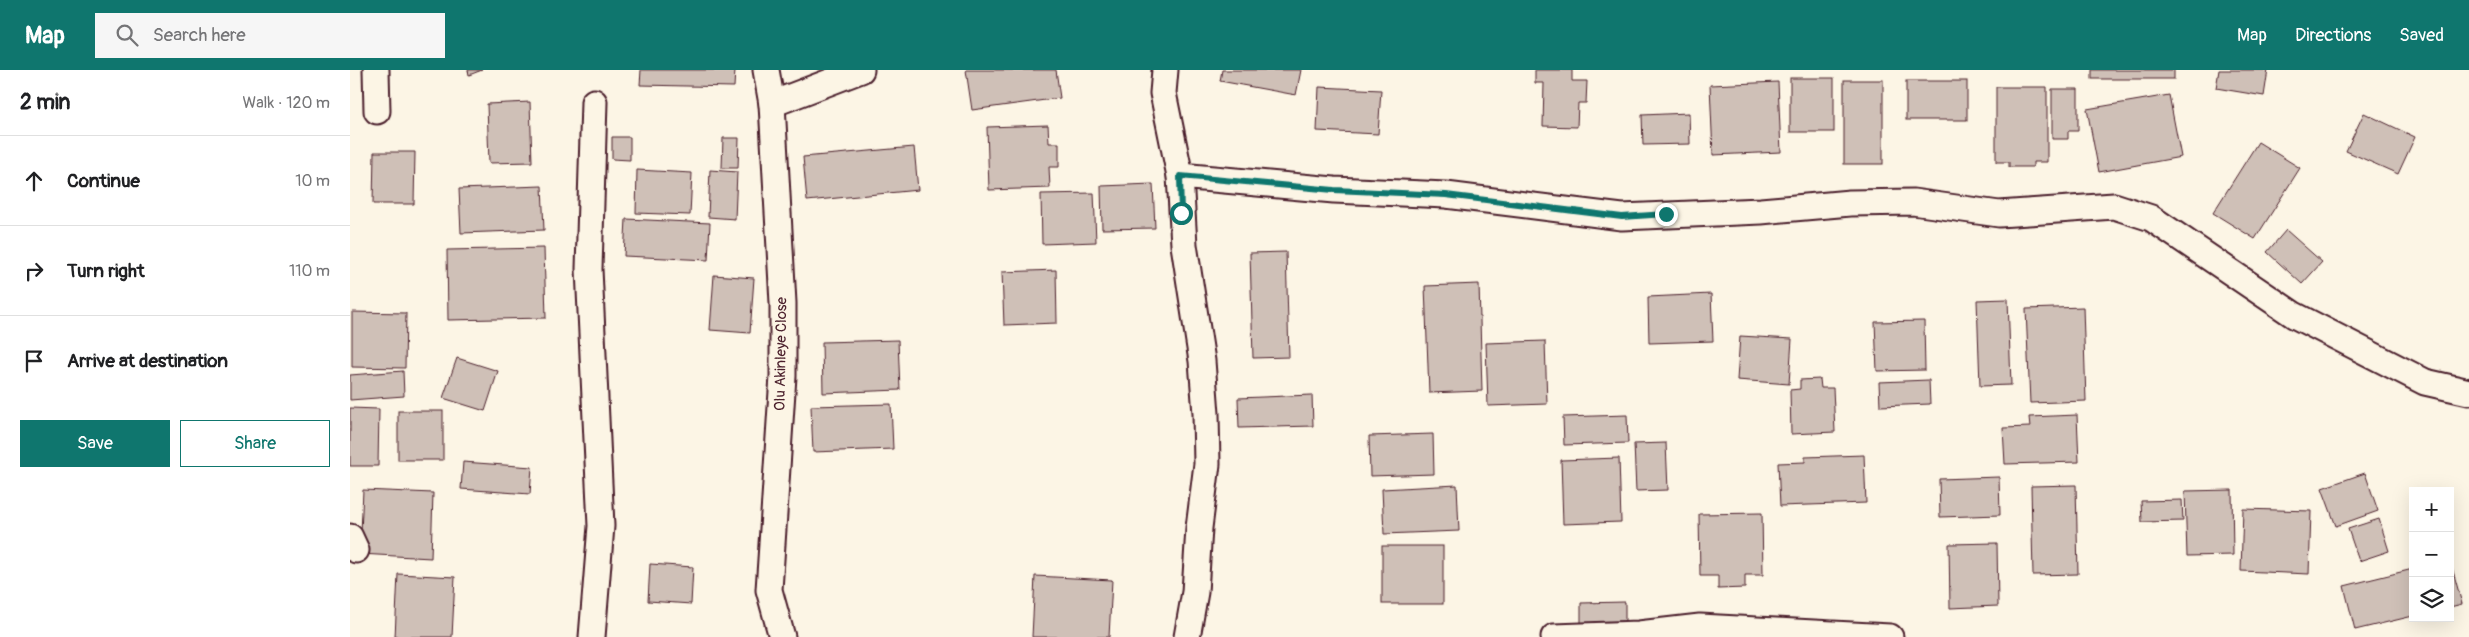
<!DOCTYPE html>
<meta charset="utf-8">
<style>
:root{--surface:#fff;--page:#f6f6f6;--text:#202124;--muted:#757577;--line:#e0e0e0;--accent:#0f766e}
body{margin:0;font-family:Pangolin,sans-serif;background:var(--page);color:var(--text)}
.controls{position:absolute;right:15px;bottom:15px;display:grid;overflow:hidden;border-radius:0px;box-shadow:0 5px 20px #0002}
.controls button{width:45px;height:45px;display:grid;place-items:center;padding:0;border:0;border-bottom:1px solid var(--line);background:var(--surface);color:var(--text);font:25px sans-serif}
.stop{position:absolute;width:15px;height:15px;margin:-11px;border:4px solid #0f766e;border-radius:50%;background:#fff}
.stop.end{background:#0f766e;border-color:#fff;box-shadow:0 1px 5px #0008}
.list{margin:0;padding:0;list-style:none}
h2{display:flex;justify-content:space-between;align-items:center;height:65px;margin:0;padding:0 20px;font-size:21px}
h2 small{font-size:16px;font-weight:400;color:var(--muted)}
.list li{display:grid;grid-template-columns:32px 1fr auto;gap:15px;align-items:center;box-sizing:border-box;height:90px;padding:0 20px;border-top:1px solid var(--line)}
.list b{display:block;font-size:19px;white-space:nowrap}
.list em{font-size:16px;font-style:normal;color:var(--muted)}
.actions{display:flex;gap:10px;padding:15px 20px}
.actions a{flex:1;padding:11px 0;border:1px solid var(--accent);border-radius:0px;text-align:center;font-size:18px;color:var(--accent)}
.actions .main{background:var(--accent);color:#fff}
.icon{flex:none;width:28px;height:28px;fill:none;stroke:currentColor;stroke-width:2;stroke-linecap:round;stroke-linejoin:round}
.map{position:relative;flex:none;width:2119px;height:567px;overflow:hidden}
header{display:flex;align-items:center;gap:30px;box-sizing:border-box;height:70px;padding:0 25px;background:var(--accent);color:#fff}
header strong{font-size:24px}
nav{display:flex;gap:28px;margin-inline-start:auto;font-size:18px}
.search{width:350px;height:45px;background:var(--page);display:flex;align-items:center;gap:12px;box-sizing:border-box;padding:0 18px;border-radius:0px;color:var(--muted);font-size:19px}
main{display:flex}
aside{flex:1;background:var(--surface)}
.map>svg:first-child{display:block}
</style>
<header>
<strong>Map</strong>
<div class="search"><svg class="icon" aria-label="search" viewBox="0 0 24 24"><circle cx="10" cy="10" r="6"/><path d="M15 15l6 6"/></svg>Search here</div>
<nav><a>Map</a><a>Directions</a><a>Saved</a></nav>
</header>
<main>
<aside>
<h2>2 min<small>Walk · 120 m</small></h2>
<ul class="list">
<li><svg class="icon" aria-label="ahead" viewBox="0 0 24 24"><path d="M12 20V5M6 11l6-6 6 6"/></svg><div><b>Continue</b></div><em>10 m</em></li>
<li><svg class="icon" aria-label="right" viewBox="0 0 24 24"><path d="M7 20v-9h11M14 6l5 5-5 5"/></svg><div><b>Turn right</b></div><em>110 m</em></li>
<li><svg class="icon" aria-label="arrive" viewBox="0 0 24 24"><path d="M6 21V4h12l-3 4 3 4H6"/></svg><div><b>Arrive at destination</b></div></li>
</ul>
<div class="actions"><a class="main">Save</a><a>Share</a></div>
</aside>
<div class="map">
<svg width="2119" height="567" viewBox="0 0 2119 567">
<rect width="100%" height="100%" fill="#fcf5e5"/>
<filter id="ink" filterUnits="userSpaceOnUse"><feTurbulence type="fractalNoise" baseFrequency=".02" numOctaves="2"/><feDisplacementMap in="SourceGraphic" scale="10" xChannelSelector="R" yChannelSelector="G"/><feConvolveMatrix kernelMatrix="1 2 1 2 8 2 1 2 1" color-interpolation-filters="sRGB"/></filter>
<g filter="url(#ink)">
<g fill="#cfc0b7" stroke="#4a1f2b">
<path d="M118,0H132L119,5Z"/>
<path d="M291,0H385L384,17L290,15Z"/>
<path d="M616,0H706L710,28L622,40Z"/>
<path d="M872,0H951L946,25L870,11Z"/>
<path d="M1185,0H1222V11H1237L1236,33H1228L1227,57L1193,56L1194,13H1185Z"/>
<rect x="1742" y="0" width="82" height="9"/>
<path d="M1869,0H1918L1914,26L1866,18Z"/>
<rect x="1440" y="8" width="44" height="54"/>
<rect x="1494" y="10" width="39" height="84"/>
<rect x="1556" y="11" width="61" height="39"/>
<path d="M1428,12L1431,82L1363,85L1360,15Z"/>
<path d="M969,17L1031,20L1028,64L967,61Z"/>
<path d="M1646,17H1697V92H1683V97H1659V92H1646Z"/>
<path d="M1702,19H1728V61H1718V69H1702Z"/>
<path d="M1819,25L1831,87L1749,102L1737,39Z"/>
<path d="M180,32L182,92L139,93L137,34Z"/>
<path d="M1339,43L1340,74L1293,75L1292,45Z"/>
<path d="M2014,43L2065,67L2048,104L1996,81Z"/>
<path d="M698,55L699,73H709V97H699L700,118L639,120L637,57Z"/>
<path d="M262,67H280V90L262,89Z"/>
<path d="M373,68H389L388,98H372Z"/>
<path d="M1908,72L1950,98L1905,169L1863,143Z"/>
<path d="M564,77L568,120L457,131L453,87Z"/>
<path d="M24,82H65L64,134H23Z"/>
<path d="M287,100L342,103L340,145L286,143Z"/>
<path d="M360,100L387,102L385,149L358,147Z"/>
<path d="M803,114L805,158L752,159L751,116Z"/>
<path d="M192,116L194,160L111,163L109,119Z"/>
<path d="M744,123L746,172L692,174L691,124Z"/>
<path d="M276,149L360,153L358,190L274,186Z"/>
<path d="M1936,160L1972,192L1952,214L1917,182Z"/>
<path d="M194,178L196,248L98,250L97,180Z"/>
<path d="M936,182L939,287L903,288L900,183Z"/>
<path d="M706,200L707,253L654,255L652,202Z"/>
<path d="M364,205L404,208L400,263L360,260Z"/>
<path d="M1129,214L1132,321L1079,323L1075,216Z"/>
<path d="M1361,224L1363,271L1299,273L1298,227Z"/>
<path d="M1658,229L1661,315L1630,316L1627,230Z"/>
<path d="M1733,237L1736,331L1680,333L1676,239Z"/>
<path d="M2,242L56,243L55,298L2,297Z"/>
<path d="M1574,251L1575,300L1527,301L1525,252Z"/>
<path d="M1390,266L1442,269L1439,314L1387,310Z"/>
<path d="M548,270L550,320L473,323L472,272Z"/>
<path d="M1195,271L1197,334L1138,336L1136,273Z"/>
<path d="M107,288L148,301L135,341L93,328Z"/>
<path d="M53,301L54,326L0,330V305Z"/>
<path d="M1470,309L1471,318H1483L1485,362L1441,364L1440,320L1450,319V310Z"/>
<path d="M1579,310L1580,334L1530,336L1529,312Z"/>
<path d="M962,325L963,356L889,358L888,328Z"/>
<path d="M541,334L543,379L463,382L461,336Z"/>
<path d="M0,338L29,339L28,396H0Z"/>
<rect x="48" y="341" width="45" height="49"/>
<path d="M1277,345L1278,373L1214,375L1213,347Z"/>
<path d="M1727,345L1729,392L1655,394L1653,358L1680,357L1679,347Z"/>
<path d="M1083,364L1084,404L1020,406L1019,366Z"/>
<path d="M1316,373L1318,420L1286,421L1284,374Z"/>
<path d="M1514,385L1516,433L1430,436L1428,393L1455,392V387Z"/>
<path d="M1269,388L1271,452L1213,454L1211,390Z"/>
<path d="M113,392L182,397L180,424L111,419Z"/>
<path d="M2015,403L2028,441L1986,456L1972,418Z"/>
<path d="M1649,407L1650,445L1590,447L1589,409Z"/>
<path d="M1107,415L1109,461L1034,464L1032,419Z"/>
<path d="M1726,415L1728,504L1683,505L1681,416Z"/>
<path d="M13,420L83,423L81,488L10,484Z"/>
<path d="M1882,420L1883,485L1837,486L1835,421Z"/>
<path d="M1832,430L1833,451L1792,452L1791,431Z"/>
<path d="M1893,439L1961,441L1959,504L1891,501Z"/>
<path d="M1412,443L1413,505H1395V518L1368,519V506H1350L1349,444Z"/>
<path d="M2029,449L2039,481L2009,491L1998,459Z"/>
<path d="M1647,473L1648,536L1600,538L1599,474Z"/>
<rect x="1032" y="476" width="61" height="58"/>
<path d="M2100,490L2112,534L2100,537Z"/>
<path d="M300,494L343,497L341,534L298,531Z"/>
<path d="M2063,499V546L2005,560L1994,516Z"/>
<path d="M48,504L105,507L102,567H45Z"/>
<path d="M685,506L762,510L759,567H682Z"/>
<path d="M1275,532V556L1231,557V533Z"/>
</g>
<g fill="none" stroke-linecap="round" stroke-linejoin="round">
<g stroke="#4a1f2b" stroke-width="29">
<g id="minor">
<path d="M26,0L27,41"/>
<path d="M416,0L422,34L433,233V306L419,520L432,567"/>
<path d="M815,0L813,23L830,106L834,175L852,291L856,344L857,394L849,458L845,522L837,567"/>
<path d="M422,34L511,0"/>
<path d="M830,106L984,120L1096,125L1272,147L1411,141L1500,133L1563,132L1649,144L1764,136L1801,148L1944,245L2075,312L2119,322"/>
<path d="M0,467L6,480"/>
<path d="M242,567L251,456L239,199L244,32"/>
<path d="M1204,567L1289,564L1350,557L1540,567"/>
</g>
</g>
<use href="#minor" stroke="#fcf5e5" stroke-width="25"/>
</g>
</g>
<g fill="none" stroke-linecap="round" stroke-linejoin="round" filter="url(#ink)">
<path stroke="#0f766e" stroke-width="6" d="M831,143L830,106L984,120L1096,125L1272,147L1316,144"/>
</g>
<g text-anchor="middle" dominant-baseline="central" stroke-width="5" stroke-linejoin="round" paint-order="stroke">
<g font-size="15" fill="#4a1f2b" stroke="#fcf5e5">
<text transform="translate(431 284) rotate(-89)">Olu Akinleye Close</text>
</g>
</g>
</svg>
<div class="controls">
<button>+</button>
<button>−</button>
<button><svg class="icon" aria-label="layers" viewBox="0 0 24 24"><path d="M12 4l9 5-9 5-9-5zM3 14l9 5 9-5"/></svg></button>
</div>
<div class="stop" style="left:831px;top:143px"></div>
<div class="stop end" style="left:1316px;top:144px"></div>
</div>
</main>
